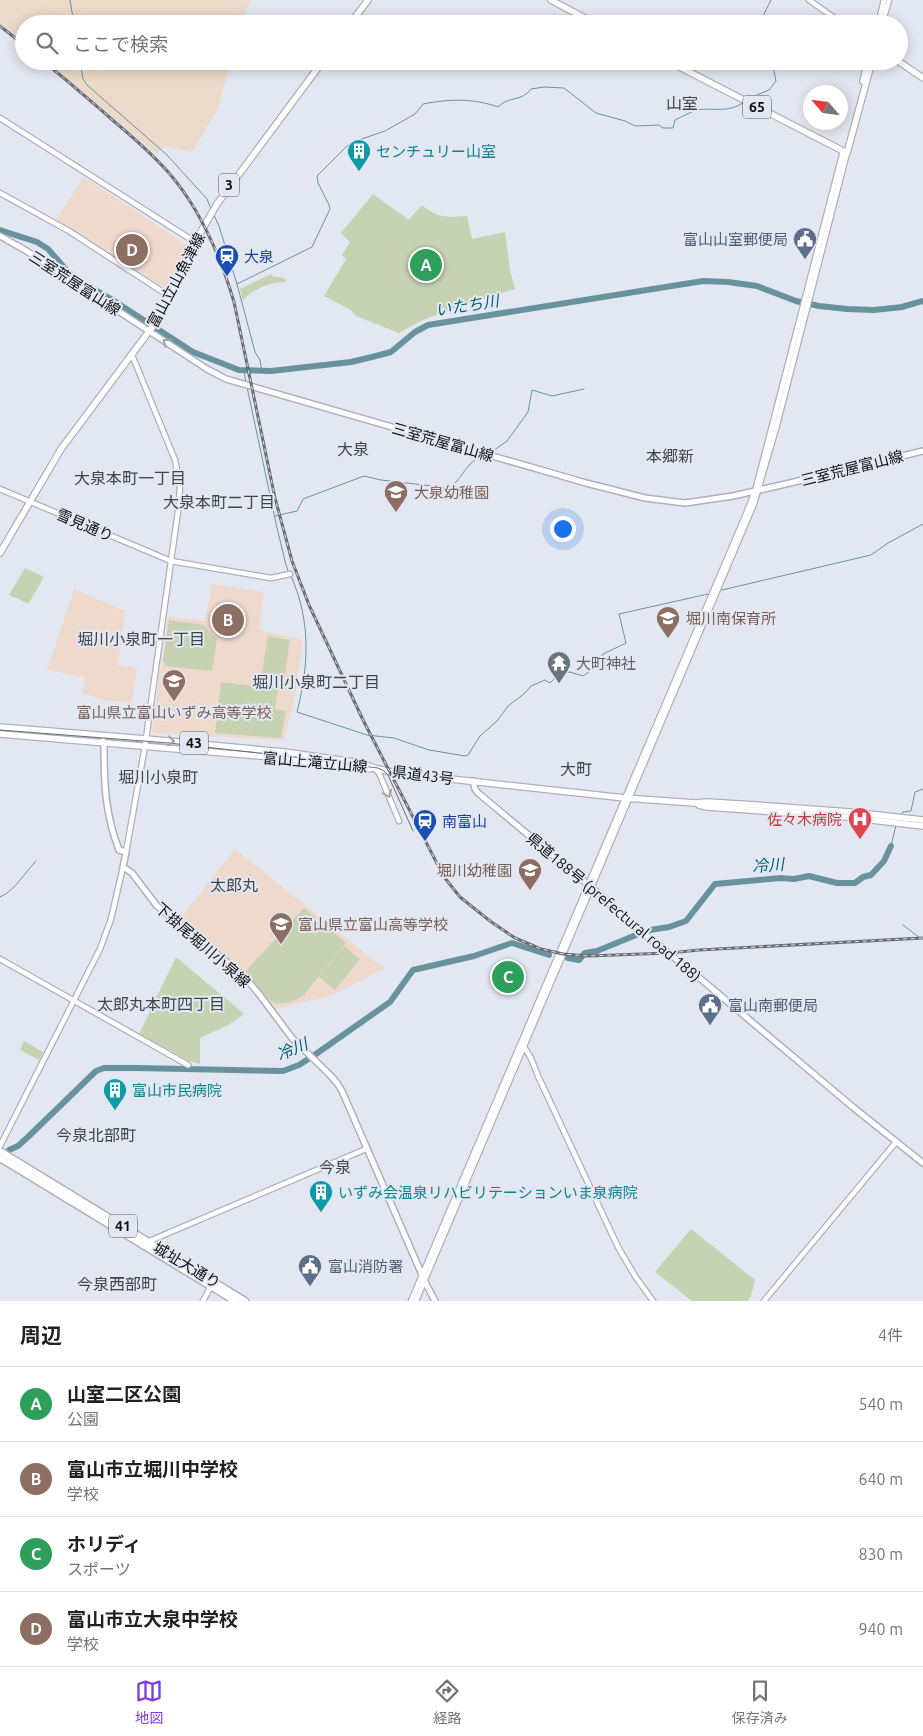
<!DOCTYPE html>
<html lang="ja">
<meta charset="utf-8">
<style>
:root{--surface:#fff;--page:#f2f2f2;--text:#202124;--muted:#757577;--line:#e0e0e0;--accent:#7c3aed}
body{margin:0;font-family:Ubuntu,"Noto Sans JP",sans-serif;background:var(--page);color:var(--text)}
.compass{position:absolute;left:803px;top:85px;width:45px;height:45px;border-radius:50%;background:var(--surface);box-shadow:0 2px 12px #0003;rotate:298deg}
.you{position:absolute;left:562px;top:528px;width:18px;height:18px;margin:-12px;border:4px solid #fff;border-radius:50%;background:#1a73e8;box-shadow:0 0 0 8px #1a73e833}
.badge{display:grid;place-items:center;width:32px;height:32px;border-radius:50%;background:var(--accent);color:#fff;font-size:16px;font-weight:700}
.pin{position:absolute;translate:-50% -50%;border:2px solid #fff;box-shadow:0 1px 5px #0006}
.list{margin:0;padding:0;list-style:none}
h2{display:flex;justify-content:space-between;align-items:center;height:65px;margin:0;padding:0 20px;font-size:21px}
h2 small{font-size:16px;font-weight:400;color:var(--muted)}
.list li{display:grid;grid-template-columns:32px 1fr auto;gap:15px;align-items:center;box-sizing:border-box;height:75px;padding:0 20px;border-top:1px solid var(--line)}
.list b{display:block;font-size:19px;white-space:nowrap}
.list p{margin:0;font-size:16px;white-space:nowrap;color:var(--muted)}
.list em{font-size:16px;font-style:normal;color:var(--muted)}
.icon{flex:none;width:28px;height:28px;fill:none;stroke:currentColor;stroke-width:2;stroke-linecap:round;stroke-linejoin:round}
.map{position:relative;flex:none;width:923px;height:1301px;overflow:hidden}
.search{position:absolute;background:var(--surface);box-shadow:0 2px 12px #0003;left:15px;right:15px;top:15px;height:55px;display:flex;align-items:center;gap:12px;box-sizing:border-box;padding:0 18px;border-radius:28px;color:var(--muted);font-size:19px}
.sheet{height:365px;background:var(--surface)}
nav{display:flex;justify-content:space-around;align-items:center;box-sizing:border-box;height:70px;border-top:1px solid var(--line);background:var(--surface);font-size:14px;color:var(--muted)}
nav a{display:grid;justify-items:center;gap:2px}
nav .on{color:var(--accent)}
.map>svg:first-child{display:block}
</style>
<div class="map">
<svg width="923" height="1301" viewBox="0 0 923 1301">
<rect width="100%" height="100%" fill="#e3e7f1"/>
<g fill="#ebdac9">
<path d="M0,0H250L243,24H24V43L0,23Z"/>
<path d="M47,61H231L217,110L192,152L165,146L156,154Z"/>
</g>
<g fill="#efd8cc">
<path d="M84,177L185,244L186,250L166,289L56,220Z"/>
<path d="M212,584L264,592L259,630L303,640L294,702L284,740L153,733L152,730L168,617L205,621Z"/>
<path d="M74,589L125,611L118,665L137,668L132,702L106,701L82,693L86,677L47,670Z"/>
<path d="M235,849L385,969L377,972L330,996L274,1009L257,988L178,921Z"/>
</g>
<g fill="#c6d2b2">
<path d="M373,194L409,220L422,205C438,219 447,217 467,216L472,239L505,232L510,270L515,289L450,310L423,320L399,333L356,316L351,310L324,296L346,259L342,255L350,242L341,233Z"/>
<path d="M271,274L273,277H281L286,280L287,282C269,282 255,288 243,300L240,289Z"/>
<path d="M25,568L44,577L29,603H27L9,595Z"/>
<path d="M169,620L204,625L208,631L217,639L212,671L166,666L163,661Z"/>
<path d="M268,636L290,640L283,686L260,683Z"/>
<path d="M221,682L278,689L275,709L286,711L281,738L215,733Z"/>
<path d="M304,908L346,943L302,997L290,1002L276,1004L262,994L243,974Z"/>
<path d="M344,946L360,959L335,990L319,977Z"/>
<path d="M177,958L243,1013V1015L228,1025L200,1038V1064L189,1061L139,1034L175,959Z"/>
<path d="M24,1041L43,1052L39,1060L20,1050Z"/>
<path d="M691,1229L755,1280L751,1296L747,1301H692L655,1272Z"/>
</g>
<g fill="none" stroke-linecap="round" stroke-linejoin="round">
<g stroke="#68939e" stroke-width="1">
<path d="M70,0L74,24"/>
<path d="M759,24L771,0"/>
<path d="M80,61L83,79L87,85L167,155L207,199L211,209"/>
<path d="M747,99L769,90L776,81L774,71L768,61"/>
<path d="M214,215L219,226L237,284L255,352L260,360L262,372"/>
<path d="M237,284L312,247L330,209L329,205L318,183L317,176L350,143L385,131L415,114L423,104C449,99 473,98 498,107C508,96 522,102 531,89L544,87L564,88L596,113L625,121L635,126L659,125L663,128H673L675,120C682,117 690,112 697,110C715,107 727,114 744,102"/>
<path d="M244,371L246,383"/>
<path d="M247,387L277,528L286,565L289,573"/>
<path d="M490,453L507,441L528,412L532,390L552,396L584,389"/>
<path d="M275,516L297,511L303,499L364,476L381,480L449,488C464,478 464,463 484,455"/>
<path d="M291,576C311,621 309,665 297,712L367,735L394,738L429,750L465,756L468,755L480,736L497,721L508,706L525,693L531,686L545,680L550,683L559,674L570,672L583,676L594,668L603,654L626,643L619,614L708,594"/>
<path d="M722,590L871,555L888,543L923,524"/>
<path d="M901,814L903,812L911,811L915,792L923,789"/>
<path d="M891,846L896,825"/>
<path d="M0,897C15,891 25,872 36,861"/>
<path d="M903,925L920,938"/>
</g>
<g stroke="#68939e" stroke-width="6">
<path d="M0,230L37,242L48,249L69,273L80,281L111,299L193,352L239,370L271,371L351,362L372,357L391,352L415,332L428,325L703,281L728,282L757,286L796,301L819,306L847,309L874,310L902,307L923,301"/>
<path d="M650,930L669,927L686,921L715,884L780,878L794,879L809,876L837,883H855L863,877L871,875L884,861L891,846"/>
<path d="M568,958L579,960L585,953L597,951L636,935"/>
<path d="M9,1150L18,1146L29,1136L96,1071L104,1068H136L283,1071L299,1065L316,1054L390,1002L413,970L474,956L512,943L549,955"/>
</g>
<g stroke="#adb0ba" stroke-width="7">
<g id="tertiary">
<path d="M809,0L843,24"/>
<path d="M878,24L884,0"/>
<path d="M882,24L889,0"/>
<path d="M0,118L195,242"/>
<path d="M0,193L69,231L169,296"/>
<path d="M0,489L171,561L271,578L290,574"/>
<path d="M375,769L379,773L399,821"/>
<path d="M126,852L145,746L179,504L180,484L175,460L132,355"/>
<path d="M0,959L188,1065"/>
<path d="M524,1047L531,1058L538,1076L618,1247L635,1276L653,1301"/>
<path d="M0,1146L100,949L111,919L123,867"/>
<path d="M147,1242L366,1149"/>
<path d="M203,1301L212,1284"/>
<path d="M411,1301L746,514L755,491L772,426L843,151"/>
<path d="M416,1301L754,504L777,425L847,153"/>
<path d="M764,1301L896,1142"/>
</g>
</g>
<g stroke="#adb0ba" stroke-width="8">
<g id="secondary">
<path d="M0,236L25,250L207,369L226,379L586,483L645,498L685,503L733,496L790,483L923,451"/>
<path d="M103,741L104,745C104,783 105,814 119,850L126,852L123,867L132,873L157,906L243,975L259,994L292,1038L330,1075L337,1083L342,1091L426,1284L435,1301"/>
<path d="M473,781L475,789L478,793L591,887L637,928L696,975L854,1108L923,1163"/>
</g>
</g>
<g stroke="#adb0ba" stroke-width="8">
<g id="primary">
<path d="M551,0L596,24"/>
<path d="M350,24L368,0"/>
<path d="M668,61L847,153L872,61"/>
<path d="M898,61L923,78"/>
<path d="M863,81L868,61"/>
<path d="M0,553L61,449L156,322L195,242L217,204L323,61"/>
<path d="M0,727L146,739L284,752L361,763L374,768L362,770L283,758L0,734"/>
<path d="M374,768L396,773L625,798L695,803L707,802L756,805L850,812L923,820"/>
<path d="M699,805L707,807L846,817L923,826"/>
</g>
</g>
<g stroke="#adb0ba" stroke-width="9">
<g id="trunk">
<path d="M0,1151L245,1301"/>
<path d="M0,1158L235,1301"/>
</g>
</g>
<use href="#tertiary" stroke="#fff" stroke-width="4.5"/>
<use href="#secondary" stroke="#fff" stroke-width="5"/>
<use href="#primary" stroke="#fff" stroke-width="5.5"/>
<use href="#trunk" stroke="#fff" stroke-width="6"/>
<path stroke="#6a6d73" stroke-width="1" d="M0,730L169,743L294,757L378,768L384,771L388,775L413,831"/>
<g stroke="#6a6d73" stroke-width="3">
<g id="rail">
<path d="M0,26L24,45"/>
<path d="M43,61C68,81 92,102 116,123C135,139 153,155 169,173C201,210 220,255 234,302L275,498L292,561L309,605L363,720L444,877L460,897L490,921L515,938L541,949L563,954L588,956L669,953L699,950L923,938"/>
</g>
</g>
<use href="#rail" stroke="#e3e7f1" stroke-width="1" stroke-dasharray="4" stroke-linecap="butt"/>
</g>
<defs><path id="oneway-chevron" d="M-2-3.5L2.5 0L-2 3.5" fill="none" stroke-width="1.6" stroke-linecap="round" stroke-linejoin="round" transform="scale(1.25)"/></defs>
<g stroke="#9f9fa0">
<use href="#oneway-chevron" transform="translate(166 342) rotate(-146)"/>
<use href="#oneway-chevron" transform="translate(171 741) rotate(6)"/>
<use href="#oneway-chevron" transform="translate(388 794) rotate(67)"/>
</g>
<defs>
<g id="building-pin" transform="scale(1.25)"><path d="M0 17L-7.5 6A9.5 9.5 0 1 1 7.5 6Z" fill="#0f9aa8" stroke="#e3e7f1"/><path d="M-4-6H4V6H1V3H-1V6H-4ZM-2.5-4.3h1.7v1.8h-1.7ZM.8-4.3h1.7v1.8H.8ZM-2.5-1h1.7V.8h-1.7ZM.8-1h1.7V.8H.8Z" fill="#fff"/></g>
<g id="civic-pin" transform="scale(1.25)"><path d="M0 17L-7.5 6A9.5 9.5 0 1 1 7.5 6Z" fill="#5c6f8a" stroke="#e3e7f1"/><path d="M-.6-6.5H3V-4.5H.6V-3L4-1V1h2V6H-6V1h2V-1L-.6-3ZM-1.2 2.5V6h2.4V2.5Z" fill="#fff"/></g>
<g id="station-pin" transform="scale(1.25)"><path d="M0 17L-7.5 6A9.5 9.5 0 1 1 7.5 6Z" fill="#1a4fb4" stroke="#e3e7f1"/><path d="M-3-6H3Q5-6 5-4V2Q5 4 3 4L4.5 6H3L1.5 4h-3L-3 6H-4.5L-3 4Q-5 4-5 2V-4Q-5-6-3-6ZM-3.5-4v3h7v-3ZM-3.5 1v1.5H-2V1ZM2 1v1.5H3.5V1Z" fill="#fff"/></g>
<g id="school-pin" transform="scale(1.25)"><path d="M0 17L-7.5 6A9.5 9.5 0 1 1 7.5 6Z" fill="#8d6e63" stroke="#e3e7f1"/><path d="M0-5L7-2L0 1L-7-2ZM-4 1L0 2.5L4 1V4Q0 6-4 4Z" fill="#fff"/></g>
<g id="temple-pin" transform="scale(1.25)"><path d="M0 17L-7.5 6A9.5 9.5 0 1 1 7.5 6Z" fill="#6b7280" stroke="#e3e7f1"/><path d="M0-6L5-2H3V0L6.5 2.5H4V6H1.5V3h-3V6H-4V2.5H-6.5L-3 0V-2H-5Z" fill="#fff"/></g>
<g id="hospital-pin" transform="scale(1.25)"><path d="M0 17L-7.5 6A9.5 9.5 0 1 1 7.5 6Z" fill="#e0444e" stroke="#e3e7f1"/><path d="M-5-5h3v3.5h4V-5h3V5h-3V1.5h-4V5h-3Z" fill="#fff"/></g>
</defs>
<g fill-rule="evenodd">
<use href="#building-pin" x="359" y="151"/>
<use href="#civic-pin" x="805" y="239"/>
<use href="#station-pin" x="227" y="256"/>
<use href="#school-pin" x="396" y="492"/>
<use href="#school-pin" x="668" y="618"/>
<use href="#temple-pin" x="559" y="663"/>
<use href="#school-pin" x="174" y="681"/>
<use href="#hospital-pin" x="860" y="819"/>
<use href="#station-pin" x="425" y="821"/>
<use href="#school-pin" x="530" y="870"/>
<use href="#school-pin" x="281" y="924"/>
<use href="#civic-pin" x="710" y="1005"/>
<use href="#building-pin" x="115" y="1090"/>
<use href="#building-pin" x="321" y="1192"/>
<use href="#civic-pin" x="310" y="1266"/>
</g>
<g text-anchor="middle" dominant-baseline="central" stroke-width="4" stroke-linejoin="round" paint-order="stroke">
<g fill="#e3e7f1" stroke="#4e5055" stroke-width="1">
<rect x="743" y="95.5" width="28" height="23" rx="4"/>
<rect x="219" y="173.5" width="20" height="23" rx="4"/>
<rect x="180" y="731.5" width="28" height="23" rx="4"/>
<rect x="109" y="1214.5" width="28" height="23" rx="4"/>
</g>
<g font-size="14" font-weight="bold" fill="#0e0f12">
<text x="757" y="107">65</text>
<text x="229" y="185">3</text>
<text x="194" y="743">43</text>
<text x="123" y="1226">41</text>
</g>
<g font-size="15" fill="#0d838f" stroke="#e3e7f1" text-anchor="start">
<text x="376" y="151">センチュリー山室</text>
<text x="132" y="1090">富山市民病院</text>
<text x="338" y="1192">いずみ会温泉リハビリテーションいま泉病院</text>
</g>
<g font-size="15" fill="#4e5e75" stroke="#e3e7f1" text-anchor="start">
<text x="788" y="239" text-anchor="end">富山山室郵便局</text>
<text x="728" y="1005">富山南郵便局</text>
<text x="328" y="1266">富山消防署</text>
</g>
<g font-size="15" fill="#164399" stroke="#e3e7f1" text-anchor="start">
<text x="244" y="256">大泉</text>
<text x="442" y="821">南富山</text>
</g>
<g font-size="15" fill="#0e0f12" stroke="#e3e7f1">
<text transform="translate(176 280) rotate(-62)">富山立山魚津線</text>
<text transform="translate(75 283) rotate(33)">三室荒屋富山線</text>
<text transform="translate(443 442) rotate(16)">三室荒屋富山線</text>
<text transform="translate(852 468) rotate(-14)">三室荒屋富山線</text>
<text transform="translate(85 525) rotate(23)">雪見通り</text>
<text transform="translate(315 762) rotate(5)">富山上滝立山線</text>
<text transform="translate(423 775) rotate(7)">県道43号</text>
<text transform="translate(614 907) rotate(40)">県道188号 (prefectural road 188)</text>
<text transform="translate(203 945) rotate(41)">下掛尾堀川小泉線</text>
<text transform="translate(187 1265) rotate(31)">城址大通り</text>
</g>
<g font-size="15" fill="#785e54" stroke="#e3e7f1" text-anchor="start">
<text x="414" y="492">大泉幼稚園</text>
<text x="686" y="618">堀川南保育所</text>
<text x="174" y="712" text-anchor="middle">富山県立富山いずみ高等学校</text>
<text x="512" y="870" text-anchor="end">堀川幼稚園</text>
<text x="298" y="924">富山県立富山高等学校</text>
</g>
<g font-size="15" fill="#5b616d" stroke="#e3e7f1" text-anchor="start">
<text x="576" y="663">大町神社</text>
</g>
<g font-size="15" fill="#be3a42" stroke="#e3e7f1" text-anchor="end">
<text x="842" y="819">佐々木病院</text>
</g>
<g font-size="16" fill="#41444c" stroke="#e3e7f1">
<text x="682" y="103">山室</text>
<text x="353" y="449">大泉</text>
<text x="670" y="456">本郷新</text>
<text x="130" y="478">大泉本町一丁目</text>
<text x="219" y="502">大泉本町二丁目</text>
<text x="141" y="639">堀川小泉町一丁目</text>
<text x="316" y="682">堀川小泉町二丁目</text>
<text x="576" y="769">大町</text>
<text x="158" y="777">堀川小泉町</text>
<text x="234" y="885">太郎丸</text>
<text x="161" y="1004">太郎丸本町四丁目</text>
<text x="96" y="1135">今泉北部町</text>
<text x="335" y="1167">今泉</text>
<text x="117" y="1284">今泉西部町</text>
</g>
<g font-size="16" font-style="italic" fill="#005e70" stroke="#e3e7f1">
<text transform="translate(467 305) rotate(-9)">いたち川</text>
<text transform="translate(768 865) rotate(-5)">冷川</text>
<text transform="translate(292 1049) rotate(-23)">冷川</text>
</g>
</g>
</svg>
<svg class="compass" viewBox="-18 -18 36 36"><path d="M0-13l5 13h-10z" fill="#e53935"/><path d="M0 13l5-13h-10z" fill="#757577"/></svg>
<div class="you"></div>
<div class="pin badge" style="left:426px;top:265px;background:#2e9e5b">A</div>
<div class="pin badge" style="left:228px;top:620px;background:#8d6e63">B</div>
<div class="pin badge" style="left:508px;top:977px;background:#2e9e5b">C</div>
<div class="pin badge" style="left:132px;top:250px;background:#8d6e63">D</div>
<div class="search"><svg class="icon" aria-label="search" viewBox="0 0 24 24"><circle cx="10" cy="10" r="6"/><path d="M15 15l6 6"/></svg>ここで検索</div>
</div>
<section class="sheet">
<h2>周辺<small>4件</small></h2>
<ul class="list">
<li><span class="badge" style="background:#2e9e5b">A</span><div><b>山室二区公園</b><p>公園</p></div><em>540 m</em></li>
<li><span class="badge" style="background:#8d6e63">B</span><div><b>富山市立堀川中学校</b><p>学校</p></div><em>640 m</em></li>
<li><span class="badge" style="background:#2e9e5b">C</span><div><b>ホリディ</b><p>スポーツ</p></div><em>830 m</em></li>
<li><span class="badge" style="background:#8d6e63">D</span><div><b>富山市立大泉中学校</b><p>学校</p></div><em>940 m</em></li>
</ul>
</section>
<nav>
<a class="on"><svg class="icon" aria-label="map" viewBox="0 0 24 24"><path d="M3 6l6-2 6 2 6-2v14l-6 2-6-2-6 2zM9 4v14M15 6v14"/></svg>地図</a>
<a><svg class="icon" aria-label="directions" viewBox="0 0 24 24"><path d="M12 3l9 9-9 9-9-9zM9 14v-3h6M13 9l2 2-2 2"/></svg>経路</a>
<a><svg class="icon" aria-label="saved" viewBox="0 0 24 24"><path d="M7 4h10v16l-5-4-5 4z"/></svg>保存済み</a>
</nav>
